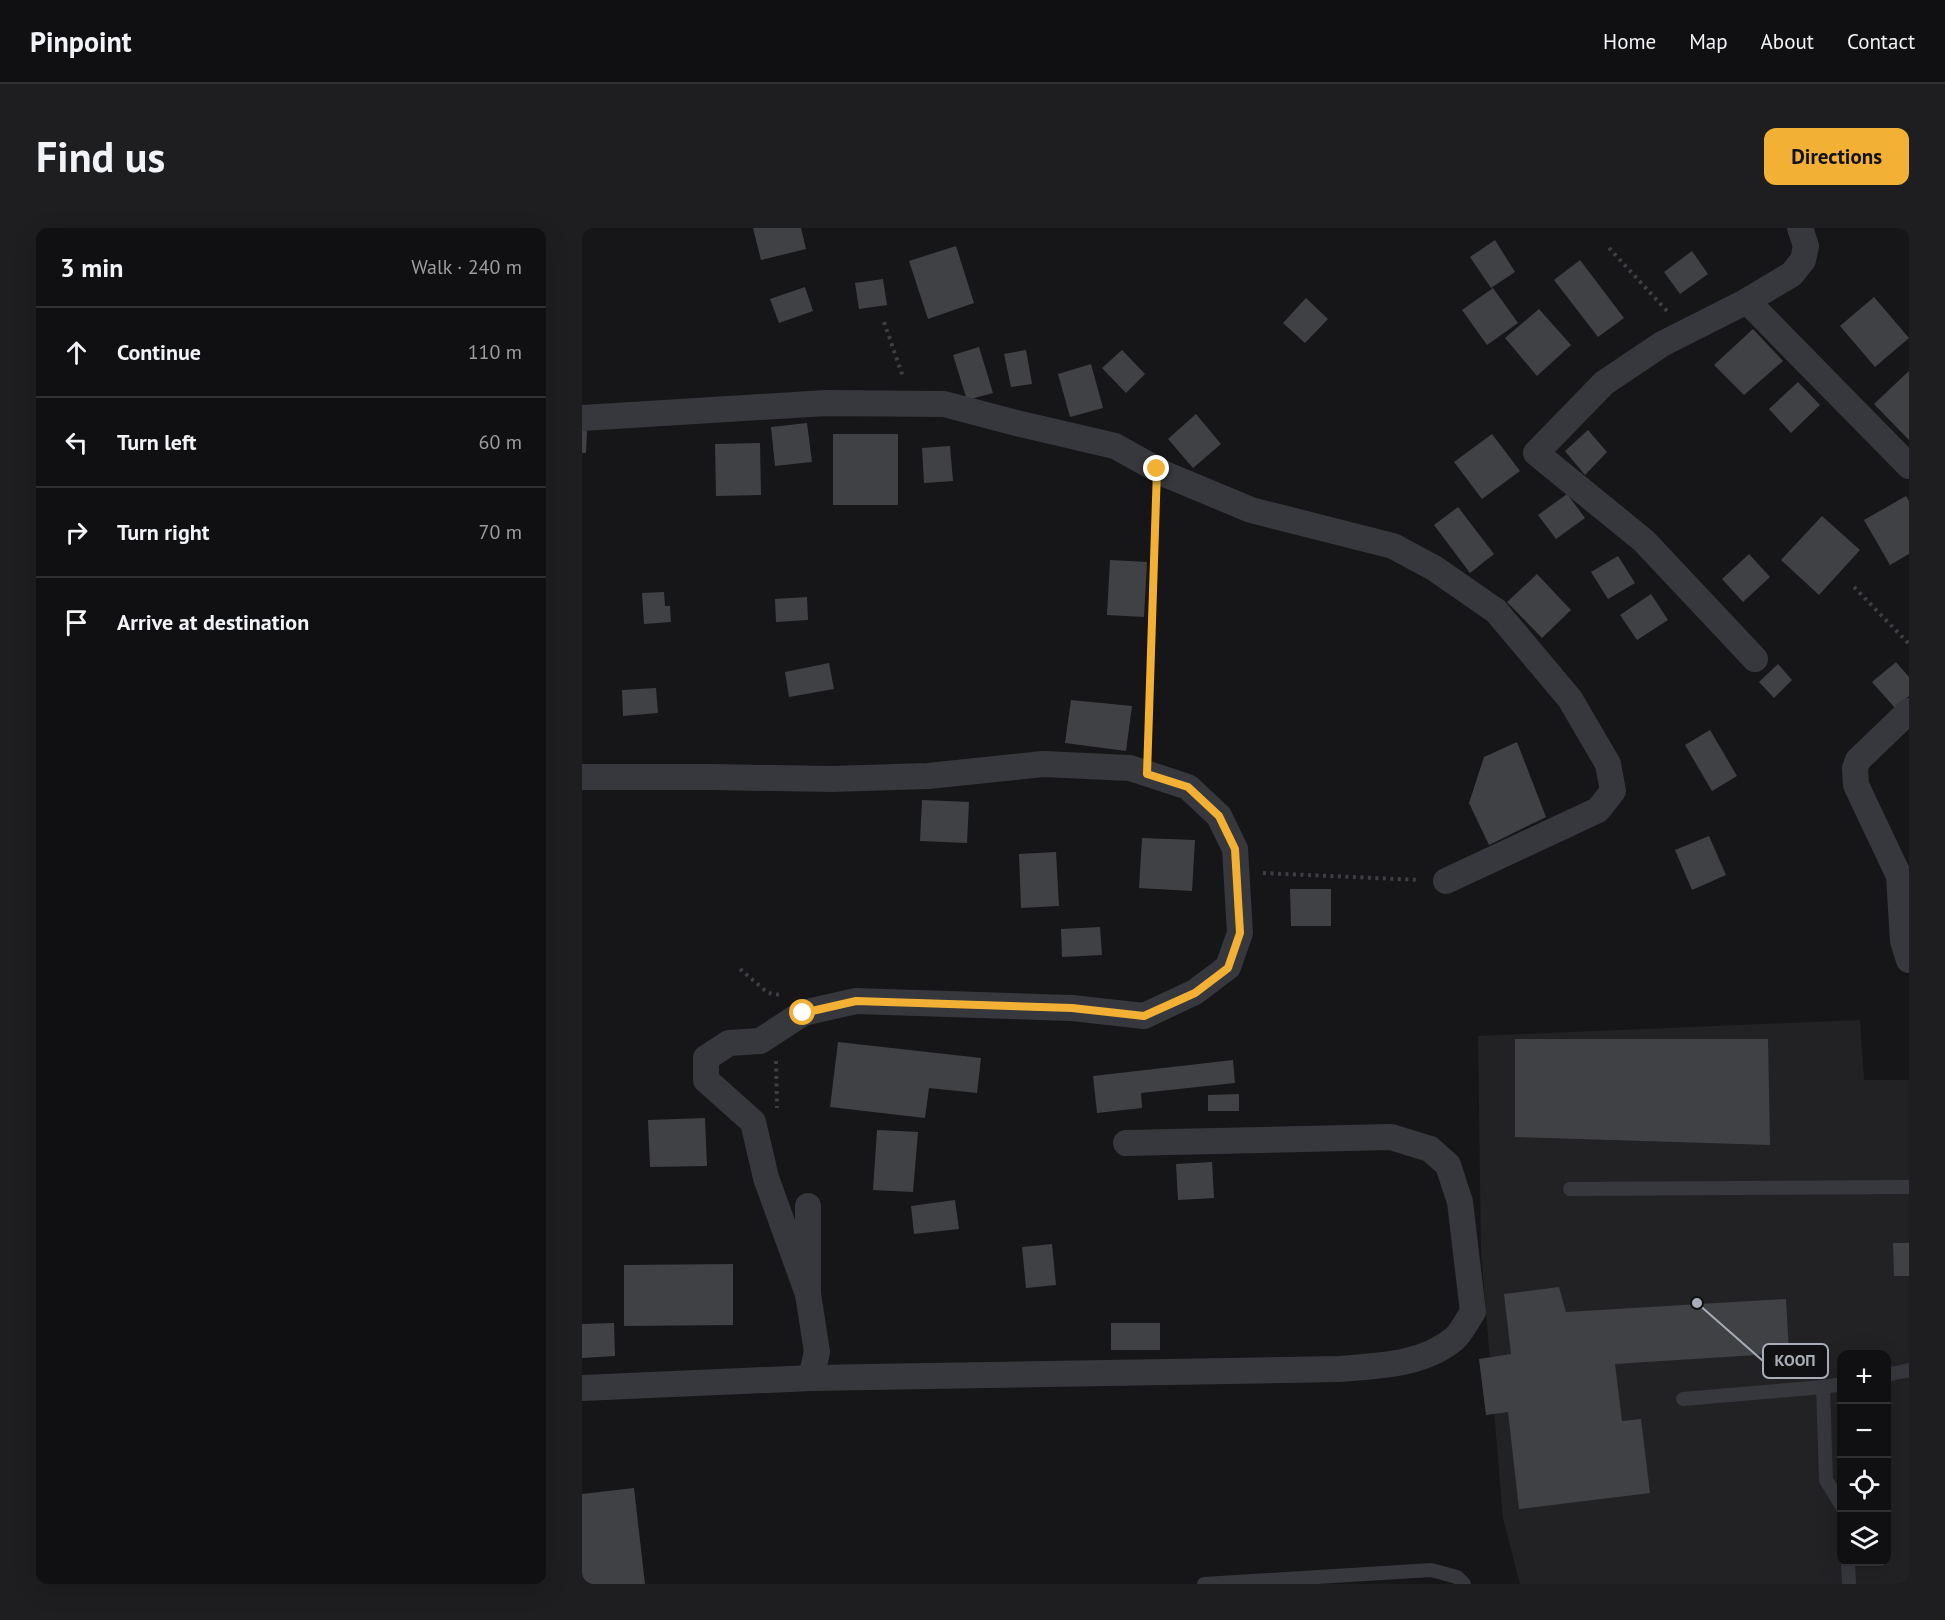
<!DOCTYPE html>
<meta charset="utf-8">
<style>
:root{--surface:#101012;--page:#1e1e20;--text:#f1f3f6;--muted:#9c9d9f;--line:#303032;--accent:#f2b134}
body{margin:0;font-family:"PT Sans",sans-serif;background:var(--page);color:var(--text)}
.controls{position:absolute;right:18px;bottom:18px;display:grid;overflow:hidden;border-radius:12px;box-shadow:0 6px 24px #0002}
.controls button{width:54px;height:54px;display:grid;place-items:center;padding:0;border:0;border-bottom:2px solid var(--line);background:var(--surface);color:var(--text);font:30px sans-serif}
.stop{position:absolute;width:18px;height:18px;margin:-14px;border:4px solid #f2b134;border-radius:50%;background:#fff}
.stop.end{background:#f2b134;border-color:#fff;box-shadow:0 2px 6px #0008}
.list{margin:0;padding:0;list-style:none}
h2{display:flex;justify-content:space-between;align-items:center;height:78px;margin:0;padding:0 24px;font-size:26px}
h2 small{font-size:20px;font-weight:400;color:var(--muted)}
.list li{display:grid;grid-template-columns:39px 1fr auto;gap:18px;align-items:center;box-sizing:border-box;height:90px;padding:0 24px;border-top:2px solid var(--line)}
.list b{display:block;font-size:22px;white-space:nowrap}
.list em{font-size:20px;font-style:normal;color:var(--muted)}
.icon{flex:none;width:33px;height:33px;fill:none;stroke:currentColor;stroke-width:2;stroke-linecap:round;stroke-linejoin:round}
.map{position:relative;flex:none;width:1327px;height:1356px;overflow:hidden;border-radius:12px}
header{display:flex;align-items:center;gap:36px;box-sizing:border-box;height:84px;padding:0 30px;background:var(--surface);border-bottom:2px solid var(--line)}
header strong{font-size:28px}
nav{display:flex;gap:33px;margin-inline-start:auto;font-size:21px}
.intro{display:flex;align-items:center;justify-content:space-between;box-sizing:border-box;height:144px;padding:0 36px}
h1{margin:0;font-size:42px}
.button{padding:15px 27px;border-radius:12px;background:var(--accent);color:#111;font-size:21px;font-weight:700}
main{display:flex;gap:36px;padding:0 36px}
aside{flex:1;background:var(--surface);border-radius:12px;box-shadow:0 6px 24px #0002}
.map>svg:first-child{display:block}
</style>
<header>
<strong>Pinpoint</strong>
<nav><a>Home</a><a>Map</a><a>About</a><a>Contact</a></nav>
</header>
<div class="intro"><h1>Find us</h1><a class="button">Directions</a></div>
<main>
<aside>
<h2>3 min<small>Walk · 240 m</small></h2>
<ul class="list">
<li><svg class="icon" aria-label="ahead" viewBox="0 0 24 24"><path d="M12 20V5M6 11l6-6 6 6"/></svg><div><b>Continue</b></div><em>110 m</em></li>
<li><svg class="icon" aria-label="left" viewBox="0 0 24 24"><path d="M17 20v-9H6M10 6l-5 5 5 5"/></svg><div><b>Turn left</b></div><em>60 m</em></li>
<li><svg class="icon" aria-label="right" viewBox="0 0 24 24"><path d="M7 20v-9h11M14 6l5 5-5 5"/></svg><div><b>Turn right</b></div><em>70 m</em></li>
<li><svg class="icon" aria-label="arrive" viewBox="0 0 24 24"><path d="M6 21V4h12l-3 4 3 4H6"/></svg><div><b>Arrive at destination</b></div></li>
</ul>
</aside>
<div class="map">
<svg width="1327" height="1356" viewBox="0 0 1327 1356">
<rect width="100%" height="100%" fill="#161618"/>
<path fill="#222225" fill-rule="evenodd" d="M1278,792L1282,852H1327V1356H938L921,1291L899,1024L896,808ZM1260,1126H1304V1334H1260Z"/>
<g fill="#404145">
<path d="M171,0H219L224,21L179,32Z"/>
<path d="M913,12L933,44L909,60L888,29Z"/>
<path d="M374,18L392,75L346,91L327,33Z"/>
<path d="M1110,23L1126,46L1098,66L1082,44Z"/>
<path d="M998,32L1042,90L1016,109L972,52Z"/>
<path d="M301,51L305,77L277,81L273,55Z"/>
<path d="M223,59L231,83L197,95L188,71Z"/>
<path d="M911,60L936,95L905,117L880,82Z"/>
<path d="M1292,69L1327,110L1293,139L1258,98Z"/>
<path d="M724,70L746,91L723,115L701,95Z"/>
<path d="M957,81L989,117L955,148L923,110Z"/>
<path d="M1171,101L1201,133L1162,167L1132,137Z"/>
<path d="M397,119L411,165L385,172L371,127Z"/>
<path d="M444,122L450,156L429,159L422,126Z"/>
<path d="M540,122L563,146L544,165L520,140Z"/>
<path d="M509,136L521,180L488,189L476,146Z"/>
<path d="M1327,143V212L1292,176Z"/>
<path d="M1216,154L1238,177L1209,205L1187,181Z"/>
<path d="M614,186L639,216L611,240L586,211Z"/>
<path d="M225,195L230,234L193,238L189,199Z"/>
<path d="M1006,202L1025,224L1003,247L983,223Z"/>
<path d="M0,203H5L4,225H0Z"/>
<rect x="251" y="206" width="65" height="71"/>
<path d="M910,206L938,243L900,271L872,234Z"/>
<path d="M178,215L179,267L134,268L133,216Z"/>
<path d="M368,218L371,253L342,255L340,220Z"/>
<path d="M985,266L1003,290L974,311L956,287Z"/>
<path d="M1324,268L1327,273V326L1308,337L1282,292Z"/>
<path d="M876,279L912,326L888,345L852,297Z"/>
<path d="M1240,288L1278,322L1237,367L1199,332Z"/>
<path d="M1167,326L1188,349L1161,374L1140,351Z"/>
<path d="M1036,328L1053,355L1026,371L1009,344Z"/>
<path d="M528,332L565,334L562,389L525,387Z"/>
<path d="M955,346L989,382L960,410L925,374Z"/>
<path d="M82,364L83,378H88L89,394L62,396L60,365Z"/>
<path d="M1069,366L1086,392L1055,412L1038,387Z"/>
<path d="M225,369L226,392L194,394L193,371Z"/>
<path d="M1314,434L1327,449V468L1313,480L1290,454Z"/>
<path d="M247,435L252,461L207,469L203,444Z"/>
<path d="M1196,436L1210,452L1192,470L1177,454Z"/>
<path d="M74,460L76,485L41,488L40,462Z"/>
<path d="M489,472L550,478L544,523L483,515Z"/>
<path d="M1128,502L1155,548L1130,563L1103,517Z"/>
<path d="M935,514L964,589L907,617L887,575L902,529Z"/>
<path d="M340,572L387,574L385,615L338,613Z"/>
<path d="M1127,608L1144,647L1110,662L1093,622Z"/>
<path d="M560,610L613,612L610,663L557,660Z"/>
<path d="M474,624L477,678L439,680L437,626Z"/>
<path d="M708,661H749V698H709Z"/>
<path d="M518,699L520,727L480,729L479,701Z"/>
<path d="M933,811H1186L1188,917L933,909Z"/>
<path d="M256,814L399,830L395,865L347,860L343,890L248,879Z"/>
<path d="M651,832L653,855L559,865L560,880L515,885L511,848Z"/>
<path d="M657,866V883H626V867Z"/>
<path d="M123,890L125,938L68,939L66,892Z"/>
<path d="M295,902L336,904L331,964L291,962Z"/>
<path d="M630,934L632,970L596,972L594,936Z"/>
<path d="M373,972L377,1001L332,1006L329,978Z"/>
<path d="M1311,1015H1327V1048H1312Z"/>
<path d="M470,1016L474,1057L444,1060L440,1019Z"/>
<path d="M151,1036V1097L42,1098V1037Z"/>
<path d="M977,1059L984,1084L1204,1071L1207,1125L1033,1136L1040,1193L1059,1191L1068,1265L937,1281L926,1184L904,1187L897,1131L929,1126L922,1066Z"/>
<path d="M32,1095L33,1128L0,1130V1096Z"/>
<rect x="529" y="1095" width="49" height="27"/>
<path d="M52,1260L63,1356H0V1266Z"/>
</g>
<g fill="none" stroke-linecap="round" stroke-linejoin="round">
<g stroke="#3d3f44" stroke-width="4" stroke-dasharray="3 4.5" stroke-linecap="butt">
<path d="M1027,20L1085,83"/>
<path d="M302,94L321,149"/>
<path d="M1272,359L1327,416"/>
<path d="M566,520L574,269"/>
<path d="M681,645L838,652"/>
<path d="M158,741L186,765L198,767"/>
<path d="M194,833L195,880"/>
</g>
<g stroke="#37383d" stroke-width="14">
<path d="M988,961L1327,959"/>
<path d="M1304,1147L1327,1142"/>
<path d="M1241,1159L1244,1252L1260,1278"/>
<path d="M1101,1171L1241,1159L1260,1156"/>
<path d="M1266,1334L1267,1356"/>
<path d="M622,1356L849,1342L875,1349L882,1356"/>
</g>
<g stroke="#37383d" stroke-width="26">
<path d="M1165,73L1327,238"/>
<path d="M0,190L244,175L362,176L434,195L533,218L585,247L669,282L811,318L852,340L914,383L988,471L1026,536L1031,563L1016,582L864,653"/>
<path d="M1173,431L1062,313L954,225L1022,155L1080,116L1165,73L1210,46L1221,32L1224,18L1218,0"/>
<path d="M1327,483L1276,532L1273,540L1274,557L1317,648L1321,713L1327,732"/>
<path d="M0,549H128L249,551L346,548L461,536L548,540L606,559L637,588L653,621L658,705L646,739L613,764L562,788L490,780L274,773L221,785L178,813L147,815L124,830V852L171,894L184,950L226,1066"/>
<path d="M226,978V1066L235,1124L229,1150"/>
<path d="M0,1160L229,1150L757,1141C796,1138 841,1137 872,1111C880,1104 885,1092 891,1084L878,974L866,937L848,921L809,909L544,915"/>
</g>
</g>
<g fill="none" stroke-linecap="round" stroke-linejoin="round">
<path stroke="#f2b134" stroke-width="8" d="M221,785L274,773L490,780L562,788L613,765L646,740L658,705L653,621L637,588L606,559L565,546L575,241"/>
</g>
<path fill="none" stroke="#a8adb8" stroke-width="2" d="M1115 1075L1181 1133"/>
<circle fill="#a8adb8" stroke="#111113" stroke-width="2" cx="1115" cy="1075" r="6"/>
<rect fill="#111113" stroke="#a8adb8" stroke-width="2" x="1181" y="1116" width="65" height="34" rx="6"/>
<g font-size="16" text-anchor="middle" font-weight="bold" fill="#a8adb8">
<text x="1213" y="1138">КООП</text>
</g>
</svg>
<div class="controls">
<button>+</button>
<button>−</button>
<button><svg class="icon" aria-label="locate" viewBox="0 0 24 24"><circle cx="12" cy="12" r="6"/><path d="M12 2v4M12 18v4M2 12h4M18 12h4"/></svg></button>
<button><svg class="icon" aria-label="layers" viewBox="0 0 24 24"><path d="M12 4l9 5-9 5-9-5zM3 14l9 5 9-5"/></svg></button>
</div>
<div class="stop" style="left:221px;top:785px"></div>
<div class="stop end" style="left:575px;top:241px"></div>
</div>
</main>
